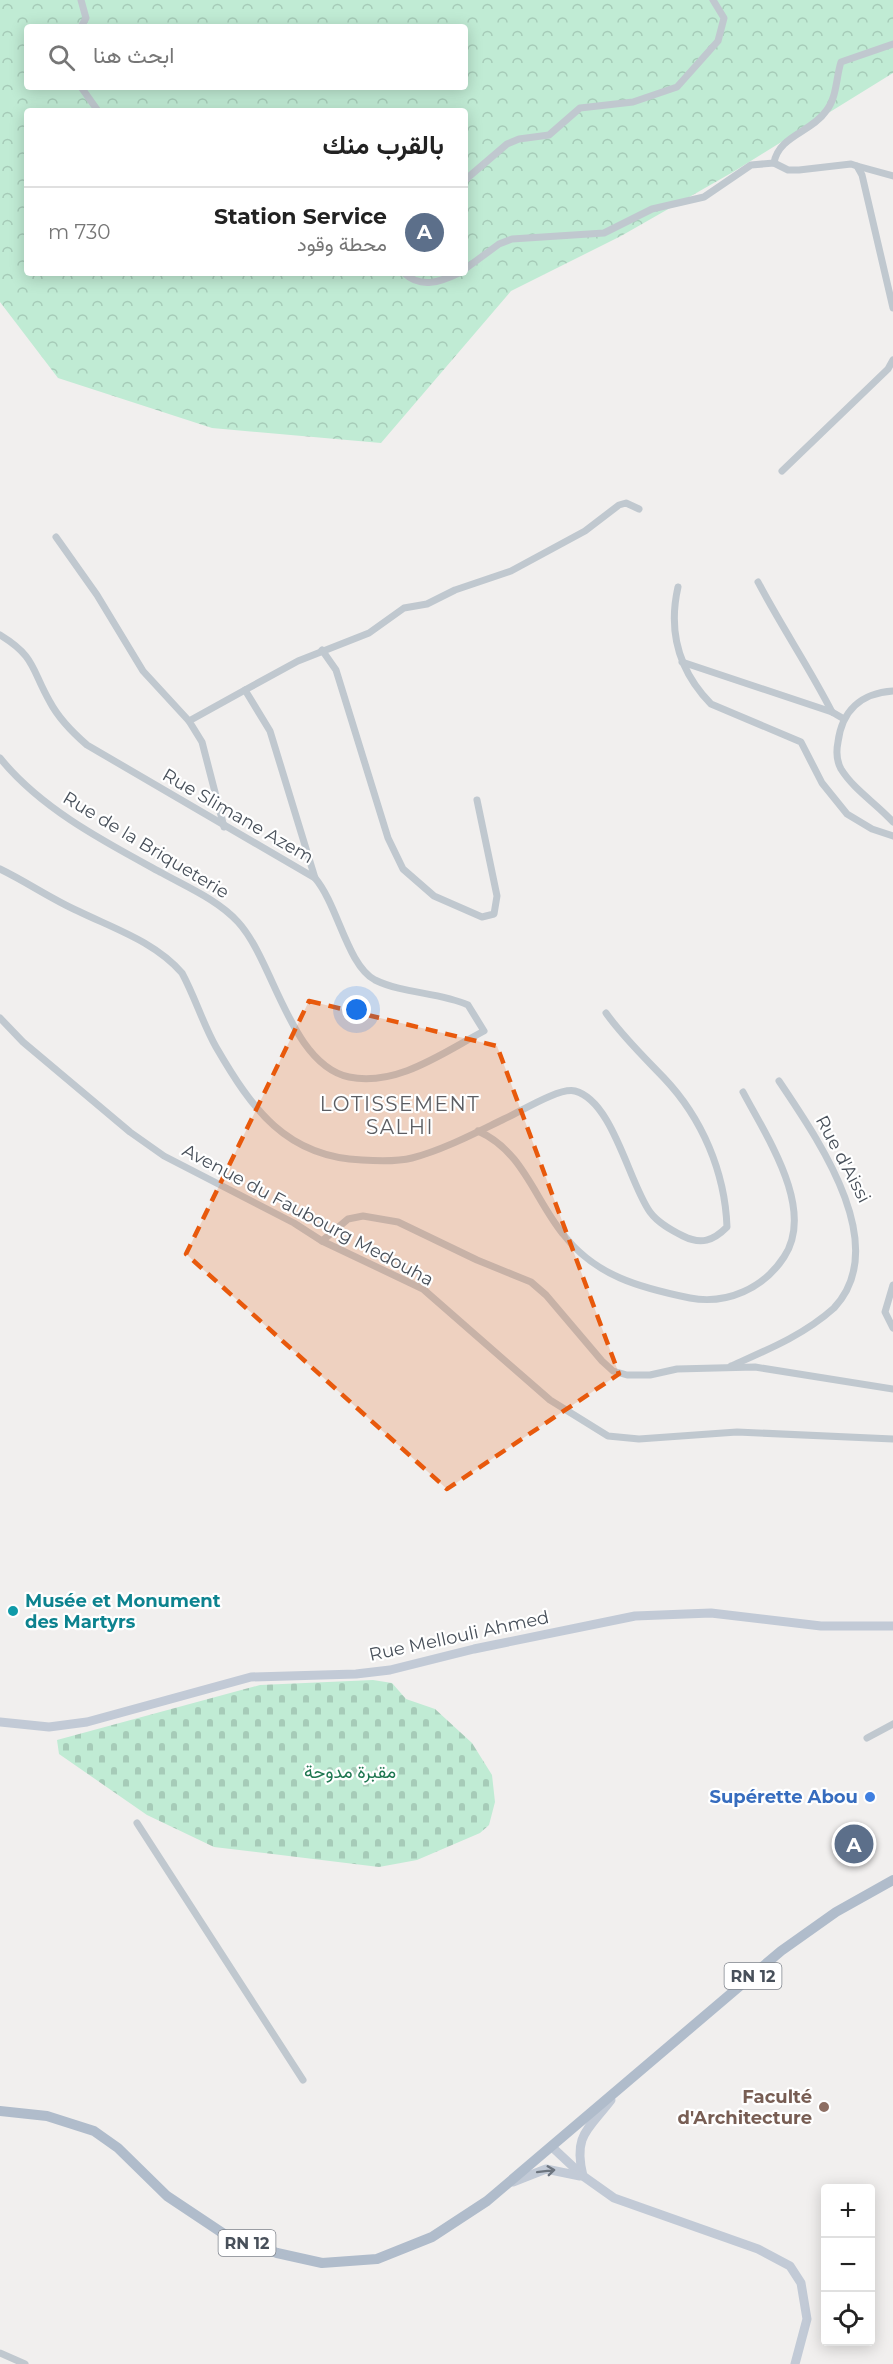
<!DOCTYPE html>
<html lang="ar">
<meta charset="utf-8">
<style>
:root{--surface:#fff;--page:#f6f6f6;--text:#222;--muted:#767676;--line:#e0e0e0;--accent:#0b8043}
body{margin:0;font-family:Montserrat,Vazirmatn,sans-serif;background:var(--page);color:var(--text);direction:rtl}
.controls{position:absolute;right:18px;bottom:18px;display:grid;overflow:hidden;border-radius:6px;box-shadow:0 3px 15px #0003}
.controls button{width:54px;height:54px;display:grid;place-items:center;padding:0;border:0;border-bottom:2px solid var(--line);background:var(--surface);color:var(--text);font:30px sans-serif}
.you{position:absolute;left:357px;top:1010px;width:21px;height:21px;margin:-15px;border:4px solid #fff;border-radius:50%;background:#1a73e8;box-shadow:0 0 0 9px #1a73e833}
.badge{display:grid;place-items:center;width:39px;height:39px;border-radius:50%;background:var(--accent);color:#fff;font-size:20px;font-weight:700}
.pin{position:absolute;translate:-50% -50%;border:3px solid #fff;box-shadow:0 2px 6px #0006}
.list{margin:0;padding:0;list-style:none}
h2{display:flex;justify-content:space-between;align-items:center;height:78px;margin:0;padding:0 24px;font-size:26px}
h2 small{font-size:20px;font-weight:400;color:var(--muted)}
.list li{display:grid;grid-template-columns:39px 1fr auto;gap:18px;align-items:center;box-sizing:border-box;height:90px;padding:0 24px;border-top:2px solid var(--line)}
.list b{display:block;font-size:22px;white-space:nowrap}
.list p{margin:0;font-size:20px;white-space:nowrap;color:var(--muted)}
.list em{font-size:20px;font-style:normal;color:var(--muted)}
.icon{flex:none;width:33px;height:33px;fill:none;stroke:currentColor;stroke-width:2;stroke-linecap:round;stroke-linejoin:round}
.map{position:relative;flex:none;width:893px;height:2364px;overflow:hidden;direction:ltr}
.search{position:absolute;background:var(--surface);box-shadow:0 3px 15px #0003;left:24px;top:24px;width:444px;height:66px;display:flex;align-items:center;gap:15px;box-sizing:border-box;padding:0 21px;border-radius:6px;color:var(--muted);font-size:22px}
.panel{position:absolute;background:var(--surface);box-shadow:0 3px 15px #0003;left:24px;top:108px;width:444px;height:168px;border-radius:6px;direction:rtl}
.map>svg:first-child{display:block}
</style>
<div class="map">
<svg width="893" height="2364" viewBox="0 0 893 2364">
<defs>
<pattern id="forest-crowns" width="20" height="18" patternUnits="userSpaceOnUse" patternTransform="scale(1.5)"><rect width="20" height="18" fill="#c0ebd4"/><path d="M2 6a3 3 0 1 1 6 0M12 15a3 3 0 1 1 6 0" fill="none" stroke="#a6cbb8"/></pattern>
<pattern id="cemetery-stones" width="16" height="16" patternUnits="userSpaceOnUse" patternTransform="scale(1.5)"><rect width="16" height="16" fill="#c0ebd4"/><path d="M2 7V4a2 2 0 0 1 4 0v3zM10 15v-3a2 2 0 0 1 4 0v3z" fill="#a6cbb8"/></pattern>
</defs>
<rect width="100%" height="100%" fill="#f1efee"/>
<path fill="url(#forest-crowns)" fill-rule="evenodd" d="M0,0H893V73L733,172L621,236L511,291L381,443L212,428L58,378L0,302ZM27,27H465V87H27ZM27,111H465V273H27Z"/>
<path fill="url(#cemetery-stones)" d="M373,1680L392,1683L406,1699L435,1709L472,1743L492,1775L495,1802L489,1825L480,1833L417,1860L379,1867L214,1847L147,1815L59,1754L57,1740L260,1685Z"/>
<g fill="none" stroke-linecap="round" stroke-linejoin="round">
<g stroke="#c0c8cf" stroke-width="7">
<path d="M81,27L86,18L81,0"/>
<path d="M81,87L98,111"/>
<path d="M774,163C778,136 812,132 826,111C837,98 836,77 841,62L893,44"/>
<path d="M857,166L893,176"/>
<path d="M465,180L507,144L519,139L549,135L580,108L633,102L677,87L718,41L724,18L713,0"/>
<path d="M465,269L499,244L512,239L604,233L652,209L704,197L751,165L774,163L788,170H799L851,164L857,166L862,175L893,308"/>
<path d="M404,273C421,289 440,282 459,273"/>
<path d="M782,471L888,369L893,360"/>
<path d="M56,537L97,595L143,671L189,721"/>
<path d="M758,582C781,626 809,667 832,712"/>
<path d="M678,587C668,631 679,671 711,704L801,742L822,783L847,814L872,829L893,836"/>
<path d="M0,635C36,657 31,669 50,702C59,719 72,732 87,745L315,878C338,905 347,965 375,980C404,994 439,992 468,1005L484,1031C444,1052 397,1087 349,1077C290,1064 274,961 238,922C218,900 187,887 162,873C105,842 41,809 0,758"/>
<path d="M322,650L336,670L388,838L403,869L434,896L482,917L494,914L497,896L477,800"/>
<path d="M682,662L832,712L844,719"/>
<path d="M245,690L298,661L369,633L404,608L427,604L455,590L511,571L585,531L619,505L626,503L639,509"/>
<path d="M893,691C861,693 842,711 838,742C836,752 836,760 841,769C854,790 877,804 893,822"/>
<path d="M224,827L202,742L189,721L245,690L270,731L315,878"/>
<path d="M0,869C27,882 51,899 78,911C115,929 155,942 182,973C195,997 203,1024 216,1047C252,1109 286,1157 362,1160C378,1161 396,1162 412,1158C443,1150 475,1133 504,1119C520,1112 559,1087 575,1091C613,1101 629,1183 650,1212C658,1223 671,1230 683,1236C701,1245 713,1241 727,1227C725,1172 702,1118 664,1078C644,1057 623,1037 606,1013"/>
<path d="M0,1018L23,1042L130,1132L164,1156L294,1223L322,1241L423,1289L550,1400L608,1436L639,1439L737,1432L893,1439"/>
<path d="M478,1131C523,1151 534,1198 563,1234C595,1276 641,1288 690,1298C727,1305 764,1288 784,1257C816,1209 766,1136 743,1092"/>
<path d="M322,1241L348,1219L363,1216L398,1222L477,1260L531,1282L546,1295L602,1361L613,1371L627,1375H650L677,1369L755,1367L893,1389"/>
<path d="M893,1285L885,1312L893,1328"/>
<path d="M731,1366C767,1350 804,1335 834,1308C893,1245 817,1138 779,1081"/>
<path d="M867,1738L893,1724"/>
<path d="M137,1823L303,2080"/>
<path d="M0,2353L25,2364"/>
</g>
<g stroke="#c2cad6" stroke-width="9">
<path d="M0,1722L49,1727L87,1722L251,1677L356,1674L390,1670L474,1649L635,1616L711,1613L821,1626H893"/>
<path d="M552,2147L583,2176L614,2198L758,2249L790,2266L801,2283L807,2319L795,2364"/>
<path d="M583,2176C573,2135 588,2130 611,2100"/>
<path d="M513,2182L546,2169L580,2176"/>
</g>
<path stroke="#b0bccb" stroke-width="10" d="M0,2111L47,2116L94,2131L118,2148L167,2196L224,2234L277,2253L322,2263L377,2259L432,2237L487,2201L781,1951L836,1912L893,1880"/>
</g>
<defs><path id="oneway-shaft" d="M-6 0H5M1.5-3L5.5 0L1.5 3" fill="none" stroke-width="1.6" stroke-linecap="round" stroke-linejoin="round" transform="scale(1.5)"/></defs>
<use stroke="#6d757f" href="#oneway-shaft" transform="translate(546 2171) rotate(-7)"/>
<path fill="#e8590c" fill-opacity="0.2" stroke="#e8590c" stroke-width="4.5" stroke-dasharray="12 8" stroke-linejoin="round" d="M309,1001L497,1046L619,1374L447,1489L186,1254Z"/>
<circle fill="#0f9aa8" stroke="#fff" stroke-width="2" cx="13" cy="1611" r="6"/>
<circle fill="#3f7fe0" stroke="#fff" stroke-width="2" cx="870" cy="1797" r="6"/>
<circle fill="#8d6e63" stroke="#fff" stroke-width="2" cx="824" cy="2107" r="6"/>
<g text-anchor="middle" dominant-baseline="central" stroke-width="4.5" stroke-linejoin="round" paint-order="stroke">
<g fill="#fff" stroke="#7f848c" stroke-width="1.5">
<rect x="724.5" y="1963" width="57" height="26" rx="4.5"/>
<rect x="218.5" y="2230" width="57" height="26" rx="4.5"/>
</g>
<g font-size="16" font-weight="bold" fill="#48505a">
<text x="753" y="1976">RN 12</text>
<text x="247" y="2243">RN 12</text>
</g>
<g font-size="18" fill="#48505a" stroke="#fff">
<text transform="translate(238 816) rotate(30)">Rue Slimane Azem</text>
<text transform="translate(146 845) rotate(31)">Rue de la Briqueterie</text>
<text transform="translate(843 1159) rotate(62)">Rue d'Aissi</text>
<text transform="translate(308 1215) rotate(28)">Avenue du Faubourg Medouha</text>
<text transform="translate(459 1636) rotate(-12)">Rue Mellouli Ahmed</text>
</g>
<g font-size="18" font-weight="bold" fill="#0d838f" stroke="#fff" text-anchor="start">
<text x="25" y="1601">Musée et Monument<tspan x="25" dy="21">des Martyrs</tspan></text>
</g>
<g font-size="18" fill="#1e7650" stroke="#fff">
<text x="350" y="1772">مقبرة مدوحة</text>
</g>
<g font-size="18" font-weight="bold" fill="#366cbe" stroke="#fff" text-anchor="end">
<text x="858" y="1797">Supérette Abou</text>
</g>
<g font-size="18" font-weight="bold" fill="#785e54" stroke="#fff" text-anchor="end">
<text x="812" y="2097">Faculté<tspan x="812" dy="21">d'Architecture</tspan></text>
</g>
<g font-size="20" letter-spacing="1.5" fill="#5c5e63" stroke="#fff">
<text x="400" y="1104">LOTISSEMENT<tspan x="400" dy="23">SALHI</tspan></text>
</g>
</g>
</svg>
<div class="controls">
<button>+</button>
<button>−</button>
<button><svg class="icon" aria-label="locate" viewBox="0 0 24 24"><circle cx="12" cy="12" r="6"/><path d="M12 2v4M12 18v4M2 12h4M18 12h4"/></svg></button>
</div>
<div class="you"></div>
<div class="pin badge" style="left:854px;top:1844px;background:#5c6f8a">A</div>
<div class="search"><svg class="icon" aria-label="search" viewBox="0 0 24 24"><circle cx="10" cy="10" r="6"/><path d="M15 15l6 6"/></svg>ابحث هنا</div>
<section class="panel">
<h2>بالقرب منك<small></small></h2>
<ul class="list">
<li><span class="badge" style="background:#5c6f8a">A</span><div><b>Station Service</b><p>محطة وقود</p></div><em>730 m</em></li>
</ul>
</section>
</div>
